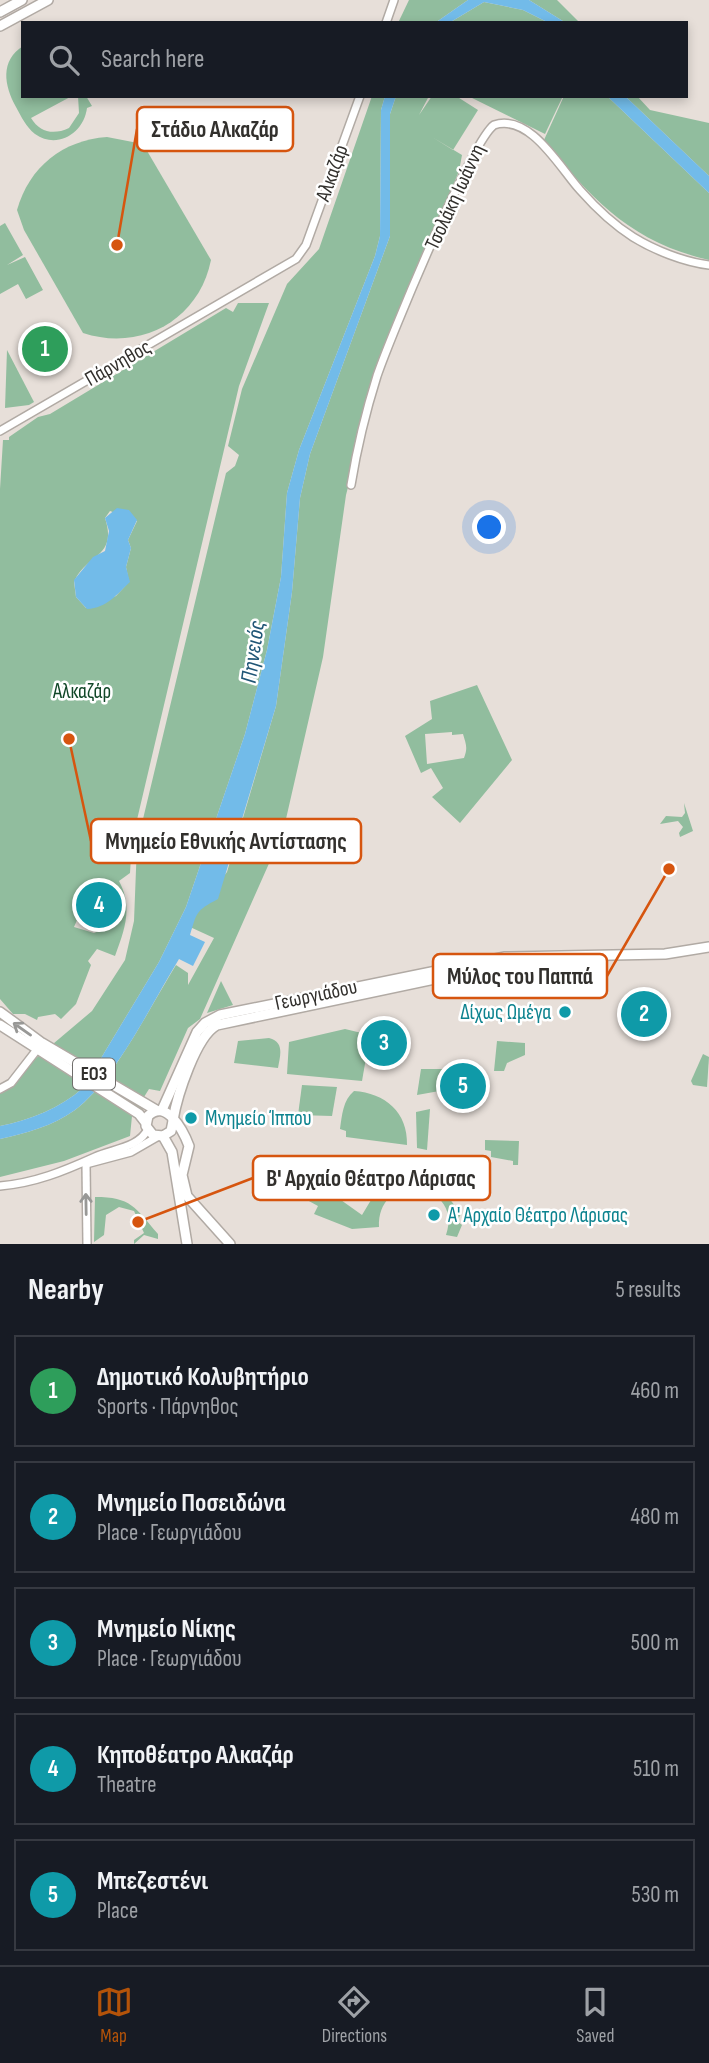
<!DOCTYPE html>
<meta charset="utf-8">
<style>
:root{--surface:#171b24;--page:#242831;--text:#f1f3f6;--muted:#9ea1a6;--line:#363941;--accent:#b45309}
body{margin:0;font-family:"Sofia Sans Condensed",sans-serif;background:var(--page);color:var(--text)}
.you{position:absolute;left:490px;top:528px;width:24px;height:24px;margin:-18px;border:5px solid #fff;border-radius:50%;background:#1a73e8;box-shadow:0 0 0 10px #1a73e833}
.badge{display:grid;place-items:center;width:46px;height:46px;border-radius:50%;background:var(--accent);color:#fff;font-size:23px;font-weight:700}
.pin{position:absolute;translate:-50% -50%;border:4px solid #fff;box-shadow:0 2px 7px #0006}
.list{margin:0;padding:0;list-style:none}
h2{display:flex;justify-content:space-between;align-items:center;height:91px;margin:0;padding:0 28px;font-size:30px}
h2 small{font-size:23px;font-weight:400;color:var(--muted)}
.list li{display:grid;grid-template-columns:46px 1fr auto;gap:21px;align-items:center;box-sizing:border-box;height:112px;margin:0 14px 14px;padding:0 14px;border:2px solid var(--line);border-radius:0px}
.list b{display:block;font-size:26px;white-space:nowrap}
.list p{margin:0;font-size:23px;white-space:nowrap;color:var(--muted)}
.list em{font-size:23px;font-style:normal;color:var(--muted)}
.icon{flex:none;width:38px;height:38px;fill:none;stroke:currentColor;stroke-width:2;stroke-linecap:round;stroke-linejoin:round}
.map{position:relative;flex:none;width:709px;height:1244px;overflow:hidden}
.search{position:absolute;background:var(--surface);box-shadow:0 4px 10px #0003;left:21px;right:21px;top:21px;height:77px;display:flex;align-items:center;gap:18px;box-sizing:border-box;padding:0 24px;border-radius:0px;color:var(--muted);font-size:26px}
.sheet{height:721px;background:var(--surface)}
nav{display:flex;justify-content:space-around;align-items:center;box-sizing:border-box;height:98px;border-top:2px solid var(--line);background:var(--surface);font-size:19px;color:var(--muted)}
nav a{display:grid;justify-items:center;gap:4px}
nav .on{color:var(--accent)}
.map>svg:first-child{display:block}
</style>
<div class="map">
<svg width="709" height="1244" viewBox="0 0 709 1244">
<rect width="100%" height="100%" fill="#e7dfd9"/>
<g fill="#91bd9e" fill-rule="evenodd">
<path d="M409,0H468L435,23H398Z"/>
<path d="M529,0H557L580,23H566Z"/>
<path d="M484,2L523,10L549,23H449Z"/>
<path d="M23,46V96H72L31,118C40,133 54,135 69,128L79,113L78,96H86L92,106L87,108C84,133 57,150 35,134C26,127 21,116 16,107C4,85 0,61 23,46Z"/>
<path d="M372,96H385L381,110L380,236L375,256L299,450L287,493L281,577L267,650L245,734L186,907L159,962L83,1088C60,1108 31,1120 0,1126V1093L12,1086L34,1060L92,1011L125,960L134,921L137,844L226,473L235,466L239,455L228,446L242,389L287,284L319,249Z"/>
<path d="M396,96H429L419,115L432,96H456L478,110L453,150L432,137L462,155L459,171L380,363L346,495L323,657L283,832L200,1019L188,1028L160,1091L149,1089L139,1105L144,1111L138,1107L132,1116L130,1136L64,1161L0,1177V1139C26,1133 53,1126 75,1110C113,1082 150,1007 176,965L188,973V985L214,938L190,927L198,909L227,872L276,706L292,592L300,498L310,454L390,236V114Z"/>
<path d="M468,96H563L545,134Z"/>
<path d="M564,96H607L709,193V260C631,242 592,200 544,140Z"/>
<path d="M625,96H637L650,110L709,123V176Z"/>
<path d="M107,137L143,144L211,260C199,320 141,352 83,333L24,230L17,210C29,167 63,140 107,137Z"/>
<path d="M5,223L23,255L7,265L25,257L43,290L26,299L18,284L0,294V226Z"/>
<path d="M238,303H269L239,386L132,841L130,873L119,881C133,907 125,929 115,956L97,949L88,961L91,965L76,1004L61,1019L55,1014L38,1017L37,1020L25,1014H13L0,999V489L3,440H9V437L38,417L50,414L226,308L233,312ZM110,511L137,521L128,540L131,548L126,567L129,582L116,596L86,608L76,597L74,582C86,553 118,558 105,518ZM98,878L115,889L120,909L109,927L94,933L74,927L82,909L78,906Z"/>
<path d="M7,350L34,402L29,405L5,408Z"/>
<path d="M477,685L512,760L460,823L432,797L443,788L431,768L421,773L405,736L432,719L430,701ZM452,732V735L463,734C466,744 468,748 464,758L427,764L425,734Z"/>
<path d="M684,803L693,831L680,837L679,833L683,827L678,821L660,824L666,816L682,817L685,813Z"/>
<path d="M221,981L233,1005L207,1013Z"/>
<path d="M345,1029L370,1035L362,1081L287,1074L289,1042Z"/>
<path d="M269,1038C285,1042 280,1056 278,1068L234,1063L238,1041Z"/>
<path d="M497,1041L525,1043V1055L507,1063L504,1071H494Z"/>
<path d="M703,1054L709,1057L707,1087L693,1085L691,1081Z"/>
<path d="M421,1069H446L445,1090L417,1095Z"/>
<path d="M302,1085L337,1087L332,1116L298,1115Z"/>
<path d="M354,1091C385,1093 408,1112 407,1145L346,1137V1131L340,1129C342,1115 343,1100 354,1091Z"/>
<path d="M430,1109L427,1150L417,1148L416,1112Z"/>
<path d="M485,1140L519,1141L518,1165H513V1161L491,1157V1151L485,1150Z"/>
<path d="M387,1156L447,1165L443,1190L461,1214L457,1221L462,1225L457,1237L446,1235C465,1183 377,1168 379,1227L352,1229L314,1214L318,1206L307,1200L317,1183L362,1215L371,1200L372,1184L379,1183L381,1188L391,1191L400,1187L392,1176H397L399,1164L387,1163Z"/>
<path d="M95,1197C131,1197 135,1207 158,1234V1239L144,1235L134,1244V1240L144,1233L134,1211L119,1207L106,1215L104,1235L94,1242Z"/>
</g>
<g fill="#72bbe9">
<path d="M468,0H529L566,23H549L523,10L484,2L449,23H435Z"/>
<path d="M385,96H396L390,114V236L310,454L300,498L292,592L276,706L218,899C195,911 197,913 190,935L205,942L193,966L179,959C152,1003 115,1080 75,1110C53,1126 26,1133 0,1139V1126C31,1120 60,1108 83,1088L159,962L186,907L245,734L267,650L281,577L287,493L299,450L375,256L380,236L381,110Z"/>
<path d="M607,96H625L709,176V193Z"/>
<path d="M117,508L129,510L137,520L128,540L131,548L126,567L130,582C117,594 107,608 87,609L76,597L74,580L93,557L105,551L109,531L105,518Z"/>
</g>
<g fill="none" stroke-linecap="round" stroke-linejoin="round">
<g stroke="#b1aaa4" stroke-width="10">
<g id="tertiary">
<path d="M386,23L394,0"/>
<path d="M0,431L296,259L306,245L360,96"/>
<path d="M351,485C357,448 366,411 377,376C390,338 471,142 494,125C530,113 560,168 580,190C595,207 614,225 633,237C654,250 684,262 709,265"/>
<path d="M0,1089L11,1083L39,1047"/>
<path d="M86,1164L87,1244"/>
<path d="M86,1164L131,1152L157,1137"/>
<path d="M0,1186C35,1183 64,1171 95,1157C112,1149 139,1148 148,1129"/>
</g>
</g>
<g stroke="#b1aaa4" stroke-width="12">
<g id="primary">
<path d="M0,12L22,0"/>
<path d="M0,26L48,0"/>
<path d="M0,1012L42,1043L156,1110"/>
<path d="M0,1025L139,1114L146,1123"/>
<path d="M162,1110L197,1032L205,1023L220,1015L505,957L665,954L709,947"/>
<path d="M173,1120C177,1096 196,1036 217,1025L511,963L523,958"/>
<path d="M173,1121L171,1131L163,1136L153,1135L146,1126L148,1116C166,1098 183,1130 189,1146L182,1175L187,1196L230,1244"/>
<path d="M163,1136L172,1152L187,1244"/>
</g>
</g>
<use href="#tertiary" stroke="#fff" stroke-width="7"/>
<use href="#primary" stroke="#fff" stroke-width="9"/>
</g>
<defs><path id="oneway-shaft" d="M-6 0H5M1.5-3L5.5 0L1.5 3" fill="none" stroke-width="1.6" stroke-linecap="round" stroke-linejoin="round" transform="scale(1.75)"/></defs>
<g stroke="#989896">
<use href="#oneway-shaft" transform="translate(22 1029) rotate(-145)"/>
<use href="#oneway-shaft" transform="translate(86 1204) rotate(-91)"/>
</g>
<g fill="#0f9aa8" stroke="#fff" stroke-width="2.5">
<circle cx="565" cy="1012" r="7"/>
<circle cx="191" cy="1118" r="7"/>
<circle cx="434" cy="1215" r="7"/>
</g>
<g text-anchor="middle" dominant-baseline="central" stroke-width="5" stroke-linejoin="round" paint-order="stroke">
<rect fill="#fff" stroke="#706e6c" stroke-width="2" x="73" y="1058.5" width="42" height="31" rx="5"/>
<g font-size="19" font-weight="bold" fill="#32302d">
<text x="94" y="1074">ΕΟ3</text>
</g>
<g font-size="21" fill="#32302d" stroke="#fff">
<text transform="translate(332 173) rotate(-70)">Αλκαζάρ</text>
<text transform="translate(455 197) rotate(-65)">Τσολάκη Ιωάννη</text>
<text transform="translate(118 363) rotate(-30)">Πάρνηθος</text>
<text transform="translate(316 995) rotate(-12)">Γεωργιάδου</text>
</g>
<g font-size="21" fill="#114728" stroke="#fff">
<text x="82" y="691">Αλκαζάρ</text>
</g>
<g font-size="21" fill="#0d838f" stroke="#fff" text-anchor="start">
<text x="551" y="1012" text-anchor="end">Δίχως Ωμέγα</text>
<text x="205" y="1118">Μνημείο Ίππου</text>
<text x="448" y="1215">Α' Αρχαίο Θέατρο Λάρισας</text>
</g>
<g font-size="23" font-style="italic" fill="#205676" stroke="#fff">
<text transform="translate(253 652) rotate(-82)">Πηνειός</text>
</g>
</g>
<path fill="none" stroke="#d6550f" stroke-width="2.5" d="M117 245L137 129M69 739L91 841M669 869L607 976M138 1222L253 1178"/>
<g fill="#d6550f" stroke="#fff" stroke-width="2.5">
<circle cx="117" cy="245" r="7"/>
<circle cx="69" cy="739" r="7"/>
<circle cx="669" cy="869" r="7"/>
<circle cx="138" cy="1222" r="7"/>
</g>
<g fill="#fff" stroke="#d6550f" stroke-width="2.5">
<rect x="137" y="107" width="156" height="44" rx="7"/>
<rect x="91" y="819" width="270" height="44" rx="7"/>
<rect x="433" y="954" width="174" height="44" rx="7"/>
<rect x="253" y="1156" width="237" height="44" rx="7"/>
</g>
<g font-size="23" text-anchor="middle" font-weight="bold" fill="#32302d">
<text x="215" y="137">Στάδιο Αλκαζάρ</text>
<text x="226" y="849">Μνημείο Εθνικής Αντίστασης</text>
<text x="520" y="984">Μύλος του Παππά</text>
<text x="371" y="1186">Β' Αρχαίο Θέατρο Λάρισας</text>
</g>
</svg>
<div class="you"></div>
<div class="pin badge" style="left:45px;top:349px;background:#2e9e5b">1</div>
<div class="pin badge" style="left:644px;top:1014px;background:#0f9aa8">2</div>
<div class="pin badge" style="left:384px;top:1043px;background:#0f9aa8">3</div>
<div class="pin badge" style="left:99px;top:905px;background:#0f9aa8">4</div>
<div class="pin badge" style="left:463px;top:1086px;background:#0f9aa8">5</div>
<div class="search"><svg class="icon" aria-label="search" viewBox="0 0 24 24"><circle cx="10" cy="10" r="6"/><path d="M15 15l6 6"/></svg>Search here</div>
</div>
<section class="sheet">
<h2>Nearby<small>5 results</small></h2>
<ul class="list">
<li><span class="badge" style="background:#2e9e5b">1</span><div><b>Δημοτικό Κολυβητήριο</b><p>Sports · Πάρνηθος</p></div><em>460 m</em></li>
<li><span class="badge" style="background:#0f9aa8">2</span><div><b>Μνημείο Ποσειδώνα</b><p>Place · Γεωργιάδου</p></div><em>480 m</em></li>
<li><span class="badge" style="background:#0f9aa8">3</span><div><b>Μνημείο Νίκης</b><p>Place · Γεωργιάδου</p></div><em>500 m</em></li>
<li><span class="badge" style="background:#0f9aa8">4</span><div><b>Κηποθέατρο Αλκαζάρ</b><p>Theatre</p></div><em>510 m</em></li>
<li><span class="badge" style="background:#0f9aa8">5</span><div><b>Μπεζεστένι</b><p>Place</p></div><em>530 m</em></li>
</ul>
</section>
<nav>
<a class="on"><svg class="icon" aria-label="map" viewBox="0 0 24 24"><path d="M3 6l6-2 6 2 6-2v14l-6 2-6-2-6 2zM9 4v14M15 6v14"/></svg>Map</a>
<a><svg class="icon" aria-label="directions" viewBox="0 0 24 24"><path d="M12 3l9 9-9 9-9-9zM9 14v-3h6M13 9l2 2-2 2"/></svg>Directions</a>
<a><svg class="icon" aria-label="saved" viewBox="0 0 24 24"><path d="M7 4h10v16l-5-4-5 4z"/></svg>Saved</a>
</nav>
